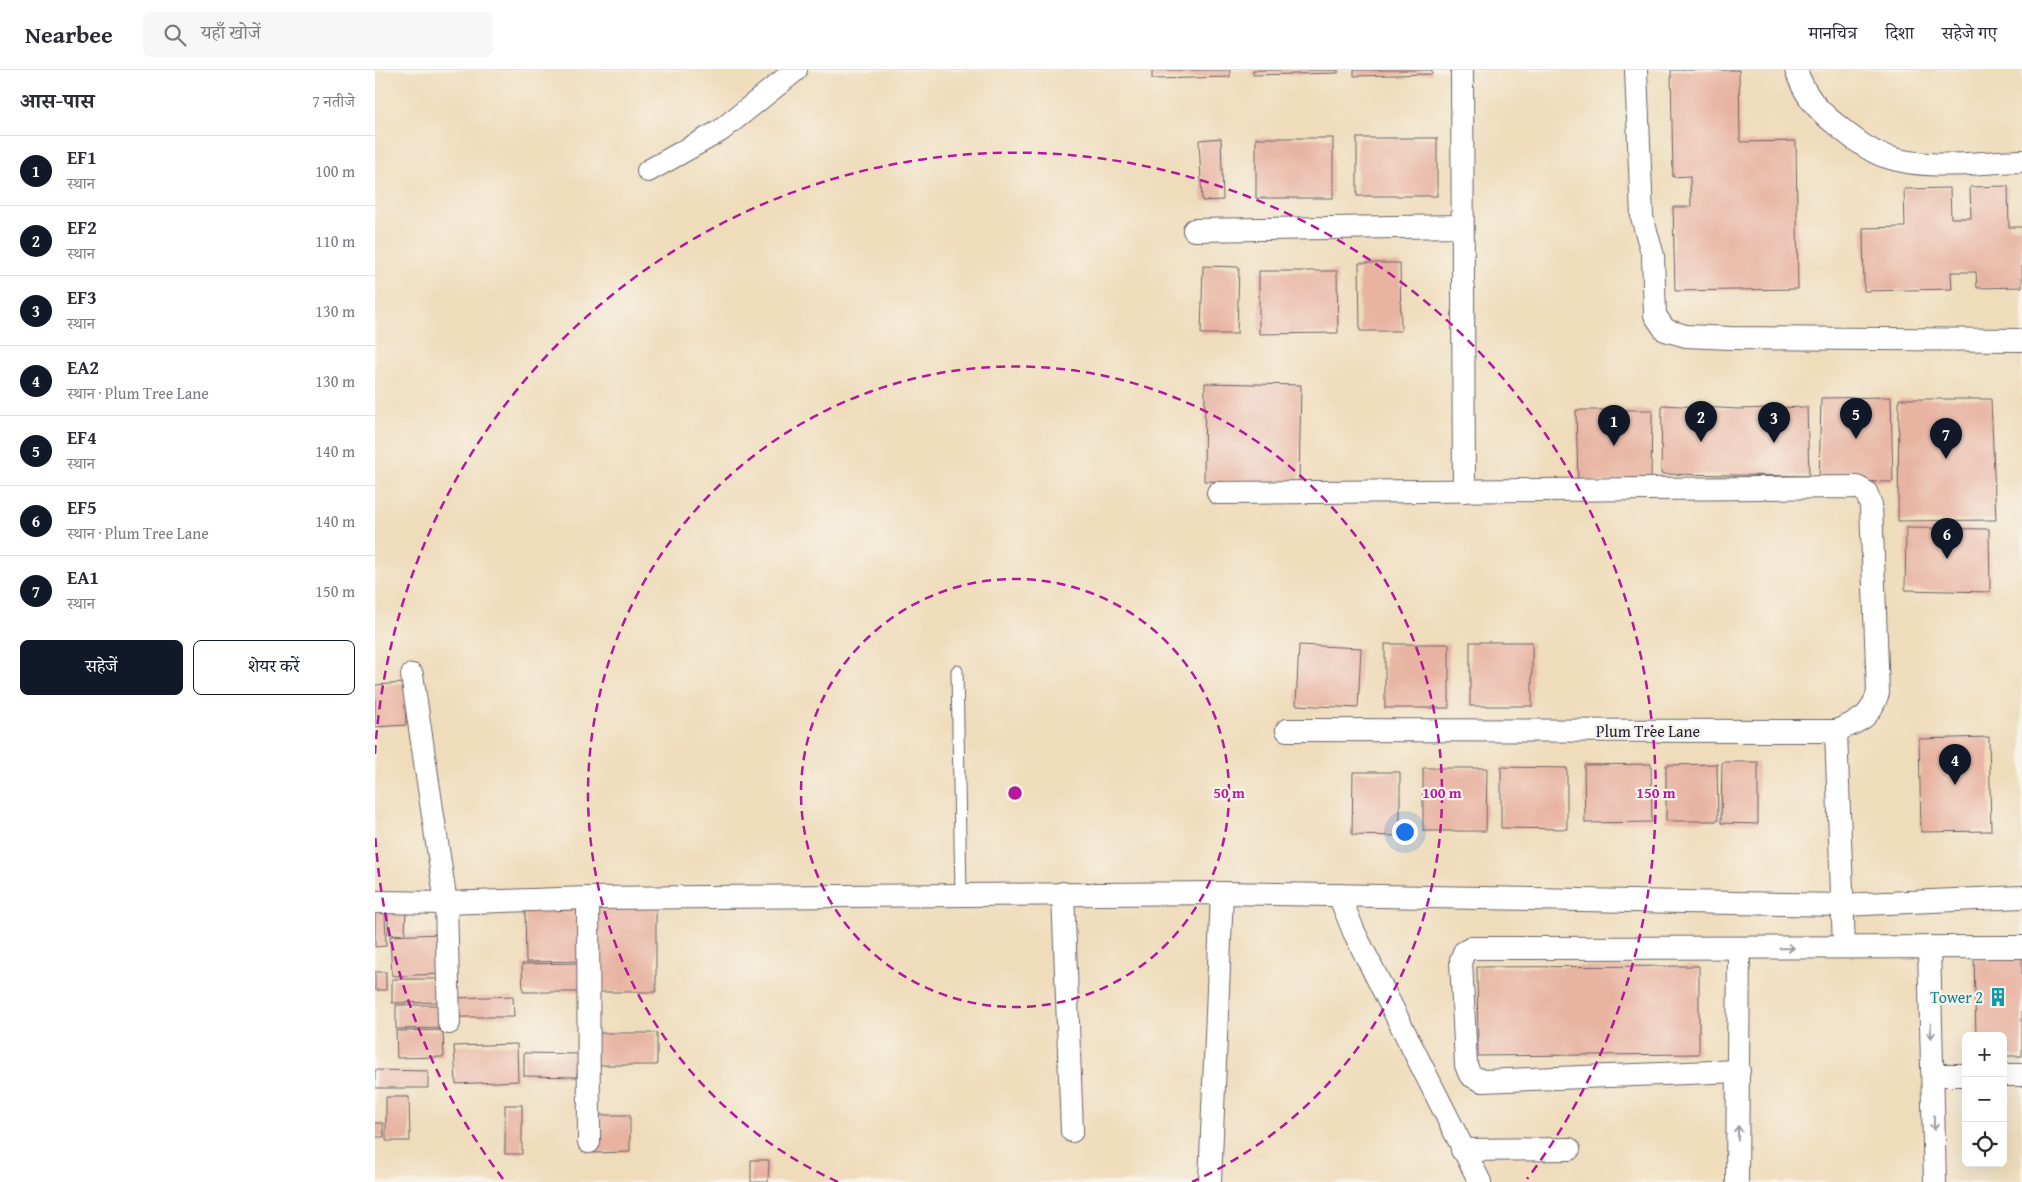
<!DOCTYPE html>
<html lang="hi">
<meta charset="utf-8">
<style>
:root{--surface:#fff;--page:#f7f7f7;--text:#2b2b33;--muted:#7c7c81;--line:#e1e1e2;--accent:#111827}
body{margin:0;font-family:"Gentium Book Plus","Noto Serif Devanagari",serif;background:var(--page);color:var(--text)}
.controls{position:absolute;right:15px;bottom:15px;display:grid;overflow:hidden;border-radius:8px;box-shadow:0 5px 20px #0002}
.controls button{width:45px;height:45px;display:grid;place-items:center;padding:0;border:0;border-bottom:1px solid var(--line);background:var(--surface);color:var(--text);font:25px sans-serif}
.you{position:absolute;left:1029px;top:761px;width:18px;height:18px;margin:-12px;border:4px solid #fff;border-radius:50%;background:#1a73e8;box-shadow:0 0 0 8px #1a73e833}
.badge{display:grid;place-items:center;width:32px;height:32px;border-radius:50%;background:var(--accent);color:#fff;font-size:16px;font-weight:700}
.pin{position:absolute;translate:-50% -41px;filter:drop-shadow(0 1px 2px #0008)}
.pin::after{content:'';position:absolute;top:26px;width:18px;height:15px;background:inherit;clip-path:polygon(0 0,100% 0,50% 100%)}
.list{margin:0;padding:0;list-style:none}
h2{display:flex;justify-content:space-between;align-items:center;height:65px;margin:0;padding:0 20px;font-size:21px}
h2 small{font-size:16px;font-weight:400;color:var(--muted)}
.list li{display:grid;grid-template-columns:32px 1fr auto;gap:15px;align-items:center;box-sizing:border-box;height:70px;padding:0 20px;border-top:1px solid var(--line)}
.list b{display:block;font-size:19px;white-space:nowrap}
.list p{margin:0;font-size:16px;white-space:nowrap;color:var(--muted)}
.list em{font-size:16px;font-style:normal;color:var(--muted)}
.actions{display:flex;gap:10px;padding:15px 20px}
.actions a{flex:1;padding:11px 0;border:1px solid var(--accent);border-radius:8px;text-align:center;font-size:18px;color:var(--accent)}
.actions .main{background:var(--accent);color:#fff}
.icon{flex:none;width:28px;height:28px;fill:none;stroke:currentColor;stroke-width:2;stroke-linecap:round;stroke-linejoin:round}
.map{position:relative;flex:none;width:1647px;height:1112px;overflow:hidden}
header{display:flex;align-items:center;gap:30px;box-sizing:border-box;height:70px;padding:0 25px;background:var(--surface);border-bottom:1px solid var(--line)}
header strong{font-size:24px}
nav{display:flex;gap:28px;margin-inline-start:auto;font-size:18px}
.search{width:350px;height:45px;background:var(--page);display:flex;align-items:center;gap:12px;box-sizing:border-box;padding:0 18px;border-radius:8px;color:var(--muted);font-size:19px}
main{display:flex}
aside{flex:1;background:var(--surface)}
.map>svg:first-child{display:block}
</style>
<header>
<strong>Nearbee</strong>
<div class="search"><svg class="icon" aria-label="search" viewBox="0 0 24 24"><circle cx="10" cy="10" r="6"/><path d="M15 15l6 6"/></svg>यहाँ खोजें</div>
<nav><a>मानचित्र</a><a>दिशा</a><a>सहेजे गए</a></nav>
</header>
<main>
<aside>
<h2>आस-पास<small>7 नतीजे</small></h2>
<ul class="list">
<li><span class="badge">1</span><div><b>EF1</b><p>स्थान</p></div><em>100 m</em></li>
<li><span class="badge">2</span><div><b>EF2</b><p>स्थान</p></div><em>110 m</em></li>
<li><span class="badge">3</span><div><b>EF3</b><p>स्थान</p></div><em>130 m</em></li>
<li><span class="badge">4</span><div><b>EA2</b><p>स्थान · Plum Tree Lane</p></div><em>130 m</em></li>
<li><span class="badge">5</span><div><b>EF4</b><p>स्थान</p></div><em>140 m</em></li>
<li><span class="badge">6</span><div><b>EF5</b><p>स्थान · Plum Tree Lane</p></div><em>140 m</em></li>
<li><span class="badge">7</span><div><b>EA1</b><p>स्थान</p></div><em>150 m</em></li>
</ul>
<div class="actions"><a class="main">सहेजें</a><a>शेयर करें</a></div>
</aside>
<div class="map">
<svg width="1647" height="1112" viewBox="0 0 1647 1112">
<rect width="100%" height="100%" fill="#f7f3e8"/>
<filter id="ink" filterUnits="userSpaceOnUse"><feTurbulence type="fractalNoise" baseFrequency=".02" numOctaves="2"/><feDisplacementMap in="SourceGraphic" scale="10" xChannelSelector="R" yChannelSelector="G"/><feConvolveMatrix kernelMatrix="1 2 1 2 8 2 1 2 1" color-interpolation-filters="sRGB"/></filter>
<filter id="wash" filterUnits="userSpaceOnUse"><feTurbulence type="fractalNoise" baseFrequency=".0096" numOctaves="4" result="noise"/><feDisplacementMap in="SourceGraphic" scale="20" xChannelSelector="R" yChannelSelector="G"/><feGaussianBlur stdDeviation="1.12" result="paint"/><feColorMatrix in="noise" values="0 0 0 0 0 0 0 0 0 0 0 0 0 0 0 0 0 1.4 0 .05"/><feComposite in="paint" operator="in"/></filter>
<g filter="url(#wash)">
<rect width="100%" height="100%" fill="#efdcbb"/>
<g id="blocks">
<g fill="#e8b3a1">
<path d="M777,0H855V7L777,9Z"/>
<path d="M878,0H963V3L878,5Z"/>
<path d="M979,0H1057V4L979,6Z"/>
<path d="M1296,0H1364L1365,72L1421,71L1423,219L1300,221L1298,137H1316L1315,106L1298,107Z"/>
<path d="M846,68L848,130L827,131L824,70Z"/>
<rect x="881" y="68" width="77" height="60"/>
<rect x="982" y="68" width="80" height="58"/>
<path d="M1633,116L1634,157H1647V217L1602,218L1601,202H1576L1577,219L1489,221L1488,158L1530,157L1529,119L1575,118L1576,148H1596L1595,117Z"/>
<path d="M984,193H1025L1026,261H985Z"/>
<path d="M828,196L864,197L862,264H826Z"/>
<path d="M884,201H962L963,263L884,264Z"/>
<path d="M830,313L926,315L924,413L829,411Z"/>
<path d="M1516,327L1518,412L1444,411L1446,328Z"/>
<path d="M1524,329H1616L1621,450L1523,451Z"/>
<path d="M1287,335L1364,339L1432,337L1434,406L1286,404Z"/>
<path d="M1201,340H1277L1276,412H1203Z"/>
<path d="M1531,458L1614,459L1615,522L1530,520Z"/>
<rect x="1095" y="572" width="62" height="64"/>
<rect x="1010" y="574" width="64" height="64"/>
<path d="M924,575L986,578L983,638L921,635Z"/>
<path d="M29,613L31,655L0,657V615Z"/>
<path d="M1614,667L1616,761L1546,762L1544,669Z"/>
<path d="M1347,692H1383V754L1346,753Z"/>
<path d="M1276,694L1277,752L1210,753L1209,695Z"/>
<path d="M1342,694L1343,751H1291V695Z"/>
<path d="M1126,697L1192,698V759L1126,758Z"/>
<path d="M1048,698H1112L1111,761H1048Z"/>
<path d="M978,702H1025V766L977,765Z"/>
<path d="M220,836H281V922H219Z"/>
<path d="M10,840L11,876L0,877V841Z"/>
<path d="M13,840H31L30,865L13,864Z"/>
<path d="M150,840H206L207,891L151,892Z"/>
<path d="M66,864L67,904L17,906L15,866Z"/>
<path d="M1599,888H1647V986H1628V966H1601Z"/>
<path d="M207,893L208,922H148L147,894Z"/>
<path d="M1324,896V984L1103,986L1102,897Z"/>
<rect x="0" y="902" width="11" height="18"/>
<path d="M17,909H68V932L17,933Z"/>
<path d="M138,926L139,947H81V928Z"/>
<path d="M21,935H68V958L21,959Z"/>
<path d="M68,960L69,987L22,988L21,961Z"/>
<rect x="219" y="963" width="63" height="32"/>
<path d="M142,974L143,1011L81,1014L79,976Z"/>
<path d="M149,983L203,984L202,1007L149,1006Z"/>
<path d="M0,1000L53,1001V1018H0Z"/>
<path d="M11,1027H34L35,1071H11Z"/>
<rect x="130" y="1035" width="17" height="49"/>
<path d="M219,1045H255V1082L219,1083Z"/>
<path d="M0,1053H8L9,1067H0Z"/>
<path d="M376,1090H394L393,1112H376Z"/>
</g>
</g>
</g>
<g filter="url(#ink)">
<use href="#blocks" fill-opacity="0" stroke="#6a6368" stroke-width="1"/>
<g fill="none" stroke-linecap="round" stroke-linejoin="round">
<g stroke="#6a6368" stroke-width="13">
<path id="service" d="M582,601L586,824"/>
</g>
<g stroke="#6a6368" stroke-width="24">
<g id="minor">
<path d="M1087,0L1089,421"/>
<path d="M1261,0L1267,147L1278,186L1280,245L1290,260L1311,266L1355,268L1647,270"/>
<path d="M1421,0C1430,26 1442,40 1464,57C1476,67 1494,81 1509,86C1551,101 1603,92 1647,91"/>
<path d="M273,101L345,61L421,0"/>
<path d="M819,160L1087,156"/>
<path d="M843,423L1482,417L1491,422L1496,435L1503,623C1494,650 1485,650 1461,661"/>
<path d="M37,605L71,833L74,953"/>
<path d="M912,660L1461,661L1469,877"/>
<path d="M688,823L697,1061"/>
<path d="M964,825L979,862L1105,1112"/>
<path d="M213,828L214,1072"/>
<path d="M0,832L71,833L213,828L847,823L1467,835L1647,827"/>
<path d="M1554,877L1560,1112"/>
<path d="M1364,1001L1107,1011L1095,1005L1091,995L1086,890L1089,882L1097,878L1647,877"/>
<path d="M1558,1005H1591"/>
<path d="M1628,1005H1647"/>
<path d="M1087,1080L1194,1079"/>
<path d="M835,1112L847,823"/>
<path d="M1362,1112L1364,879"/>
</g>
</g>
<use href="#service" stroke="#fff" stroke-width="11"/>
<use href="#minor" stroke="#fff" stroke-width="22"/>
</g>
<defs><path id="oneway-shaft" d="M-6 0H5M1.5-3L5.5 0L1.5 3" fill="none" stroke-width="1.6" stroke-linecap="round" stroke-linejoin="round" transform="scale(1.25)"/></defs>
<g stroke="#9c9ca7">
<use href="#oneway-shaft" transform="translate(1412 878) rotate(-1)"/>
<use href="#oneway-shaft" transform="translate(1556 961) rotate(88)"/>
<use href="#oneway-shaft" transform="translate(1559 1053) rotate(89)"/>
<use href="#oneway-shaft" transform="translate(1363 1063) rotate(-89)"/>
</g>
</g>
<g fill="none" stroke="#b5179e" stroke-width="2.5" stroke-dasharray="9 6">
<circle cx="640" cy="723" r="214"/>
<path d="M463 1112A427 427 0 1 1 817 1112"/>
<path d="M128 1109A641 641 0 0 1 0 762M0 684A641 641 0 1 1 1152 1109"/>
</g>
<defs>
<g id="building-bare" transform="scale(1.5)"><path d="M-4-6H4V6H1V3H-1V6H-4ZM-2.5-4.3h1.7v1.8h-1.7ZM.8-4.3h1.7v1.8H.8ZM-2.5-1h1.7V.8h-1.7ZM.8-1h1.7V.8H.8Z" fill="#0f9aa8" stroke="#f7f3e8" stroke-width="2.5" paint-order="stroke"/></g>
</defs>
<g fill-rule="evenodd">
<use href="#building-bare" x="1623" y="927"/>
</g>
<g text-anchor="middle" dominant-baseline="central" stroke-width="4.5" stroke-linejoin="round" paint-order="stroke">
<g font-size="16" fill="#22223b" stroke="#f7f3e8">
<text x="1273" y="661">Plum Tree Lane</text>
</g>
<g font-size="16" fill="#0d838f" stroke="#f7f3e8" text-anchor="end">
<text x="1608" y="927">Tower 2</text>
</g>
</g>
<circle cx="640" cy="723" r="8" fill="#b5179e" stroke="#f7f3e8" stroke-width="2.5"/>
<g font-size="15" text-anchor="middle" font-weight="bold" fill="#b5179e" stroke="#f7f3e8" stroke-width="4.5" stroke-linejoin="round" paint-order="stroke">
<text x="854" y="728">50 m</text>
<text x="1067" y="728">100 m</text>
<text x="1281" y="728">150 m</text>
</g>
</svg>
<div class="controls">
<button>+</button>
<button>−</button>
<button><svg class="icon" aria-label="locate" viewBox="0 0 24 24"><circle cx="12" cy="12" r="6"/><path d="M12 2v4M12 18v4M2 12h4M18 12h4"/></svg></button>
</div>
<div class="you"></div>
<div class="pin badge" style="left:1239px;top:376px">1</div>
<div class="pin badge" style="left:1326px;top:372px">2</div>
<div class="pin badge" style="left:1399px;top:373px">3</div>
<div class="pin badge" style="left:1580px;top:715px">4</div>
<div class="pin badge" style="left:1481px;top:369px">5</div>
<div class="pin badge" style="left:1572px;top:489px">6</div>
<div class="pin badge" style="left:1571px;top:389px">7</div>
</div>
</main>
